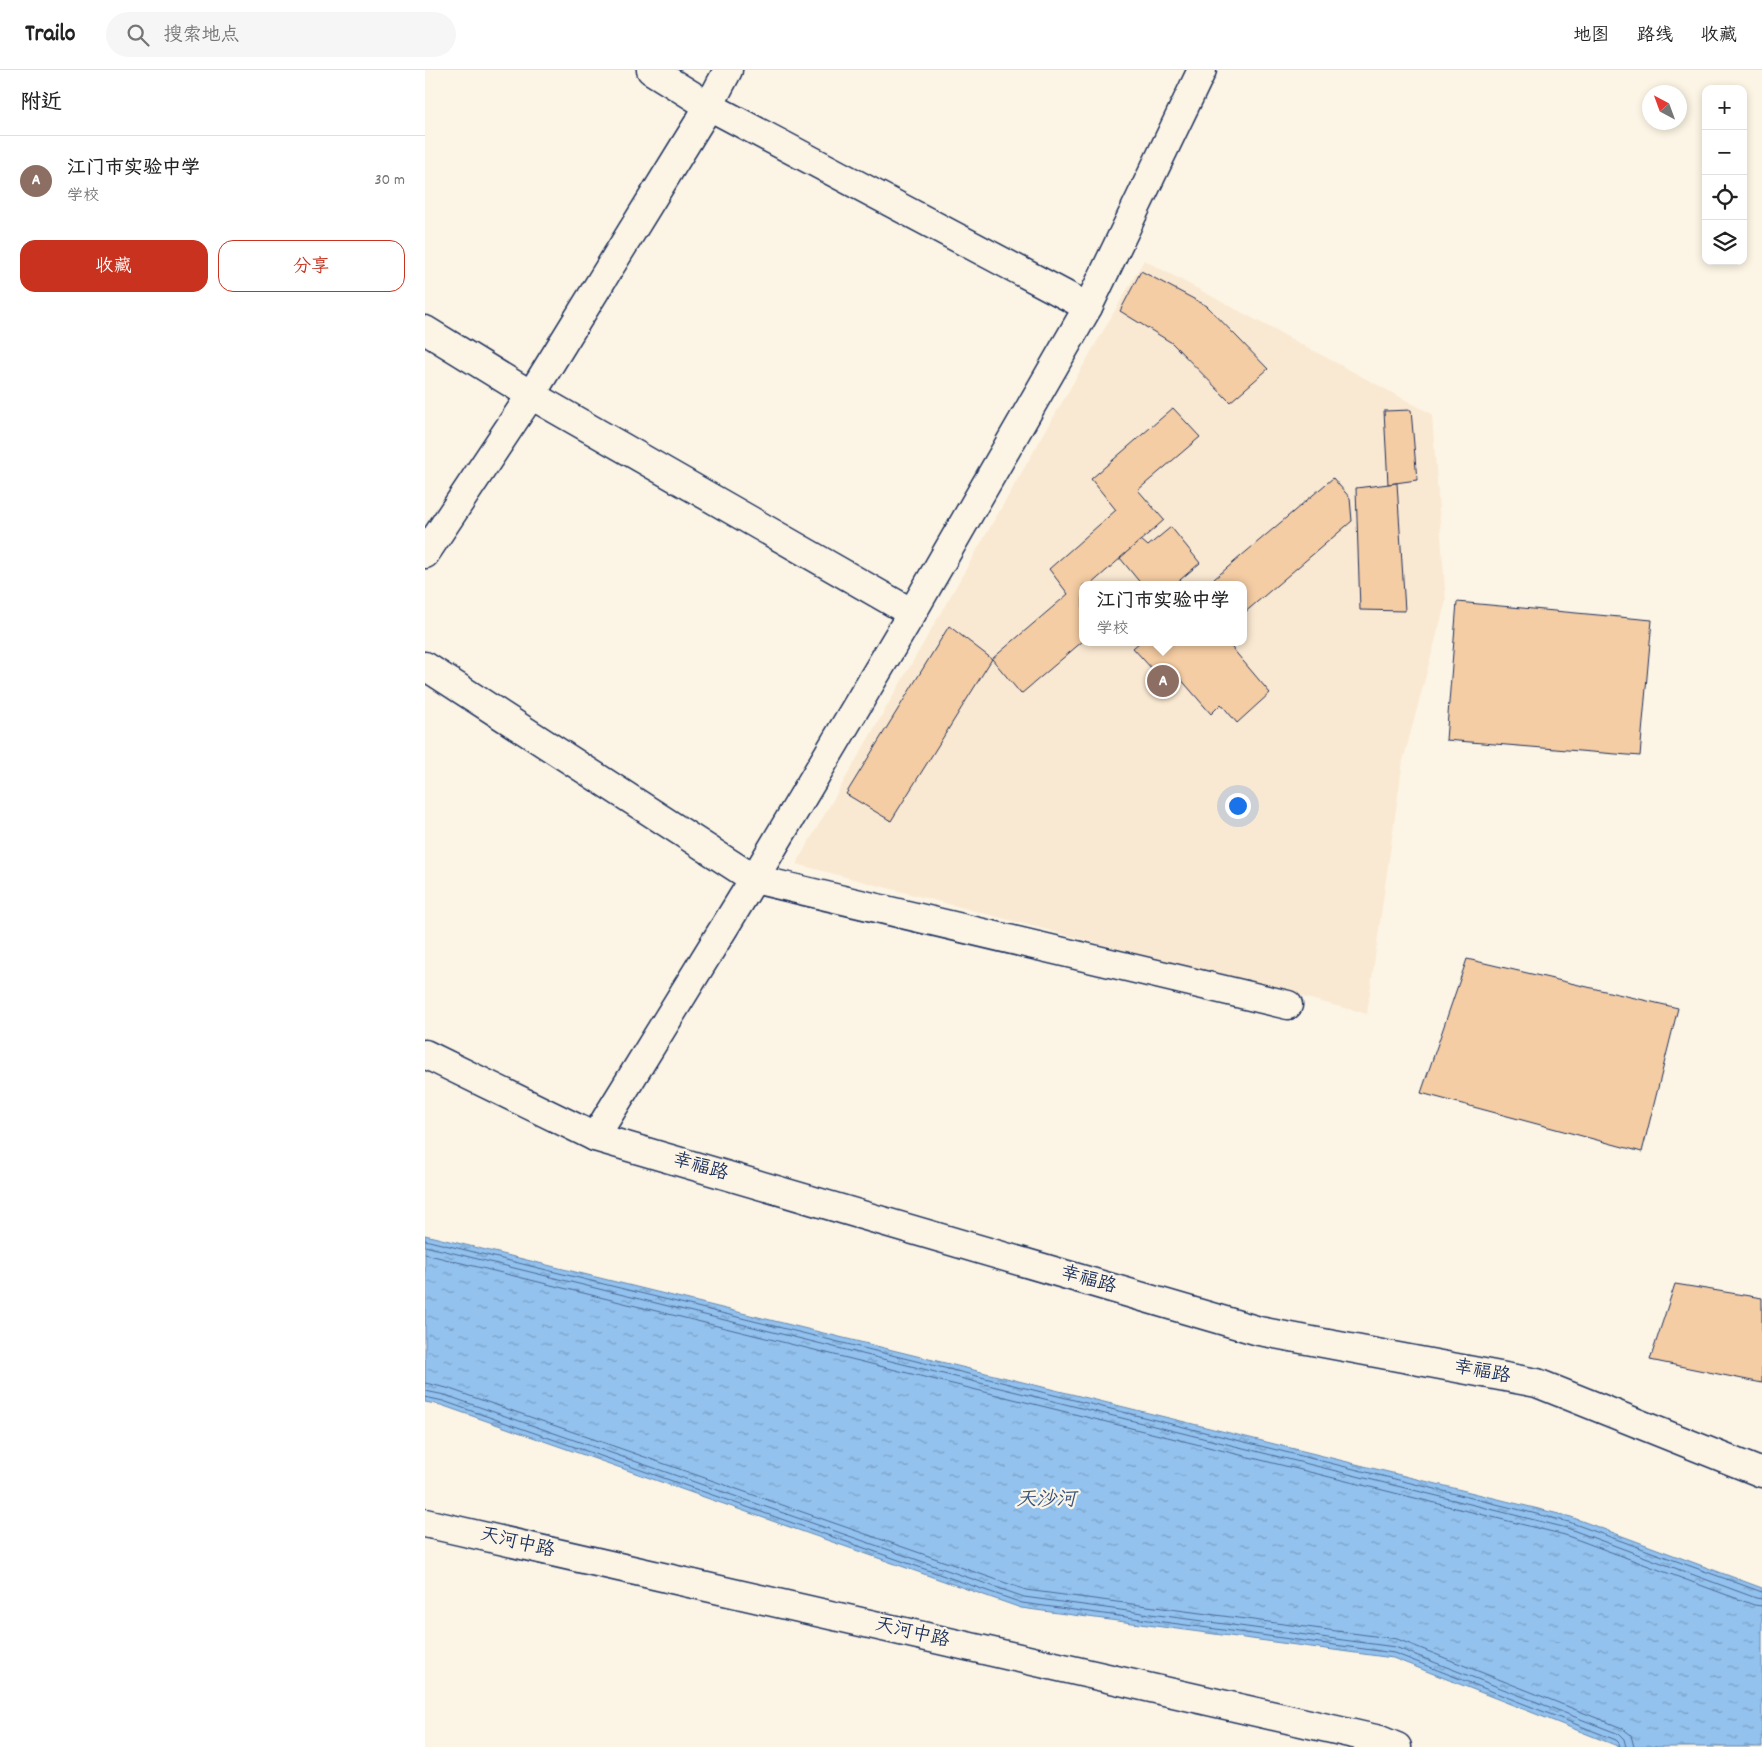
<!DOCTYPE html>
<html lang="zh">
<meta charset="utf-8">
<style>
:root{--surface:#fff;--page:#f6f6f6;--text:#222;--muted:#767676;--line:#e0e0e0;--accent:#c8321e}
body{margin:0;font-family:Dekko,"LXGW WenKai TC",sans-serif;background:var(--page);color:var(--text)}
.controls{position:absolute;right:15px;top:15px;display:grid;overflow:hidden;border-radius:10px;box-shadow:0 2px 8px #0003}
.controls button{width:45px;height:45px;display:grid;place-items:center;padding:0;border:0;border-bottom:1px solid var(--line);background:var(--surface);color:var(--text);font:25px sans-serif}
.compass{position:absolute;left:1217px;top:15px;width:45px;height:45px;border-radius:50%;background:var(--surface);box-shadow:0 2px 8px #0003;rotate:319deg}
.you{position:absolute;left:812px;top:735px;width:18px;height:18px;margin:-12px;border:4px solid #fff;border-radius:50%;background:#1a73e8;box-shadow:0 0 0 8px #1a73e833}
.badge{display:grid;place-items:center;width:32px;height:32px;border-radius:50%;background:var(--accent);color:#fff;font-size:16px;font-weight:700}
.pin{position:absolute;translate:-50% -50%;border:2px solid #fff;box-shadow:0 1px 5px #0006}
.popup{position:absolute;left:654px;top:511px;width:168px;height:65px;box-sizing:border-box;display:grid;place-content:center;border-radius:10px;background:var(--surface);filter:drop-shadow(0 1px 4px #0005);font-size:16px;white-space:nowrap;color:var(--muted)}
.popup b{font-size:19px;color:var(--text)}
.popup::after{content:'';position:absolute;left:50%;top:100%;margin-left:-10px;border:10px solid transparent;border-top-color:var(--surface)}
.list{margin:0;padding:0;list-style:none}
h2{display:flex;justify-content:space-between;align-items:center;height:65px;margin:0;padding:0 20px;font-size:21px}
h2 small{font-size:16px;font-weight:400;color:var(--muted)}
.list li{display:grid;grid-template-columns:32px 1fr auto;gap:15px;align-items:center;box-sizing:border-box;height:90px;padding:0 20px;border-top:1px solid var(--line)}
.list b{display:block;font-size:19px;white-space:nowrap}
.list p{margin:0;font-size:16px;white-space:nowrap;color:var(--muted)}
.list em{font-size:16px;font-style:normal;color:var(--muted)}
.actions{display:flex;gap:10px;padding:15px 20px}
.actions a{flex:1;padding:11px 0;border:1px solid var(--accent);border-radius:15px;text-align:center;font-size:18px;color:var(--accent)}
.actions .main{background:var(--accent);color:#fff}
.icon{flex:none;width:28px;height:28px;fill:none;stroke:currentColor;stroke-width:2;stroke-linecap:round;stroke-linejoin:round}
.map{position:relative;flex:none;width:1337px;height:1677px;overflow:hidden}
header{display:flex;align-items:center;gap:30px;box-sizing:border-box;height:70px;padding:0 25px;background:var(--surface);border-bottom:1px solid var(--line)}
header strong{font-size:24px}
nav{display:flex;gap:28px;margin-inline-start:auto;font-size:18px}
.search{width:350px;height:45px;background:var(--page);display:flex;align-items:center;gap:12px;box-sizing:border-box;padding:0 18px;border-radius:28px;color:var(--muted);font-size:19px}
main{display:flex}
aside{flex:1;background:var(--surface)}
.map>svg:first-child{display:block}
</style>
<header>
<strong>Trailo</strong>
<div class="search"><svg class="icon" aria-label="search" viewBox="0 0 24 24"><circle cx="10" cy="10" r="6"/><path d="M15 15l6 6"/></svg>搜索地点</div>
<nav><a>地图</a><a>路线</a><a>收藏</a></nav>
</header>
<main>
<aside>
<h2>附近<small></small></h2>
<ul class="list">
<li><span class="badge" style="background:#8d6e63">A</span><div><b>江门市实验中学</b><p>学校</p></div><em>30 m</em></li>
</ul>
<div class="actions"><a class="main">收藏</a><a>分享</a></div>
</aside>
<div class="map">
<svg width="1337" height="1677" viewBox="0 0 1337 1677">
<defs>
<pattern id="water-ripples" width="26" height="14" patternUnits="userSpaceOnUse" patternTransform="scale(1.25)"><rect width="26" height="14" fill="#93c2ee"/><path d="M2 4q2-2 4 0t4 0M15 11q2-2 4 0t4 0" fill="none" stroke="#779ec4"/></pattern>
</defs>
<rect width="100%" height="100%" fill="#fcf5e5"/>
<filter id="ink" filterUnits="userSpaceOnUse"><feTurbulence type="fractalNoise" baseFrequency=".02" numOctaves="2"/><feDisplacementMap in="SourceGraphic" scale="10" xChannelSelector="R" yChannelSelector="G"/><feConvolveMatrix kernelMatrix="1 2 1 2 8 2 1 2 1" color-interpolation-filters="sRGB"/></filter>
<g filter="url(#ink)">
<path fill="#fae9d2" fill-rule="evenodd" d="M719,190L1007,344L1021,531L978,691L942,944L371,794ZM658,515H818V572H658Z"/>
<path fill="url(#water-ripples)" stroke="#6387b4" d="M0,1165L1146,1447L1337,1518V1677H1195L968,1588L596,1538L16,1335L0,1332Z"/>
<g fill="none" stroke-linecap="round" stroke-linejoin="round">
<g stroke="#4b6a98" stroke-width="1">
<path d="M0,1170L1144,1452L1337,1522"/>
<path d="M0,1176L1142,1458L1331,1528L1337,1529"/>
<path d="M0,1184L1140,1465L1329,1535L1337,1536"/>
<path d="M0,1313L22,1318L601,1520L972,1569L1197,1658L1206,1665L1209,1677"/>
<path d="M0,1321L20,1325L599,1527L970,1577L1194,1664L1199,1669L1201,1677"/>
<path d="M0,1327L18,1331L597,1533L969,1583L1191,1670L1194,1673L1195,1677"/>
</g>
</g>
<g fill="#f5cda4" stroke="#1b2f5e">
<path d="M716,201L782,236L843,299L805,332L747,273L695,241Z"/>
<path d="M748,338L775,367L713,420L739,450L665,515H658V571L596,624L567,589L643,524L624,499L691,440L666,409Z"/>
<path d="M986,340L992,410L963,414L959,341Z"/>
<path d="M908,408L925,428L927,451L818,544V515H782Z"/>
<path d="M972,413L980,541L935,540L931,418Z"/>
<path d="M746,457L775,493L749,515H717L695,488L716,470L723,476Z"/>
<path d="M1032,532L1227,550L1215,686L1021,670Z"/>
<path d="M524,556L567,589L466,751L421,724Z"/>
<path d="M715,572H802L845,623L812,653L796,634L786,644L748,600L737,610L708,578Z"/>
<path d="M1042,889L1253,938L1217,1082L996,1023Z"/>
<path d="M1250,1214L1337,1228V1313L1225,1290Z"/>
</g>
<g fill="none" stroke-linecap="round" stroke-linejoin="round">
<g stroke="#1b2f5e" stroke-width="31">
<g id="street">
<path d="M226,0L284,36L663,237"/>
<path d="M0,260L106,325L487,543"/>
<path d="M0,484L106,325L284,36L303,0"/>
<path d="M0,596L329,809L863,935"/>
<path d="M0,984L170,1067L834,1261L1112,1313L1337,1403"/>
<path d="M170,1067L329,809L487,543L663,237L777,0"/>
<path d="M0,1453L955,1670L972,1677"/>
</g>
</g>
<use href="#street" stroke="#fcf5e5" stroke-width="28"/>
</g>
</g>
<g text-anchor="middle" dominant-baseline="central" stroke-width="4.5" stroke-linejoin="round" paint-order="stroke">
<g font-size="19" fill="#1b2f5e" stroke="#fcf5e5">
<text transform="translate(275 1098) rotate(16)">幸福路</text>
<text transform="translate(663 1211) rotate(16)">幸福路</text>
<text transform="translate(1057 1303) rotate(11)">幸福路</text>
<text transform="translate(92 1474) rotate(13)">天河中路</text>
<text transform="translate(487 1564) rotate(13)">天河中路</text>
</g>
<g font-size="20" font-style="italic" fill="#395482" stroke="#fcf5e5">
<text x="621" y="1431">天沙河</text>
</g>
</g>
</svg>
<div class="controls">
<button>+</button>
<button>−</button>
<button><svg class="icon" aria-label="locate" viewBox="0 0 24 24"><circle cx="12" cy="12" r="6"/><path d="M12 2v4M12 18v4M2 12h4M18 12h4"/></svg></button>
<button><svg class="icon" aria-label="layers" viewBox="0 0 24 24"><path d="M12 4l9 5-9 5-9-5zM3 14l9 5 9-5"/></svg></button>
</div>
<svg class="compass" viewBox="-18 -18 36 36"><path d="M0-13l5 13h-10z" fill="#e53935"/><path d="M0 13l5-13h-10z" fill="#767676"/></svg>
<div class="you"></div>
<div class="pin badge" style="left:738px;top:611px;background:#8d6e63">A</div>
<div class="popup"><b>江门市实验中学</b>学校</div>
</div>
</main>
